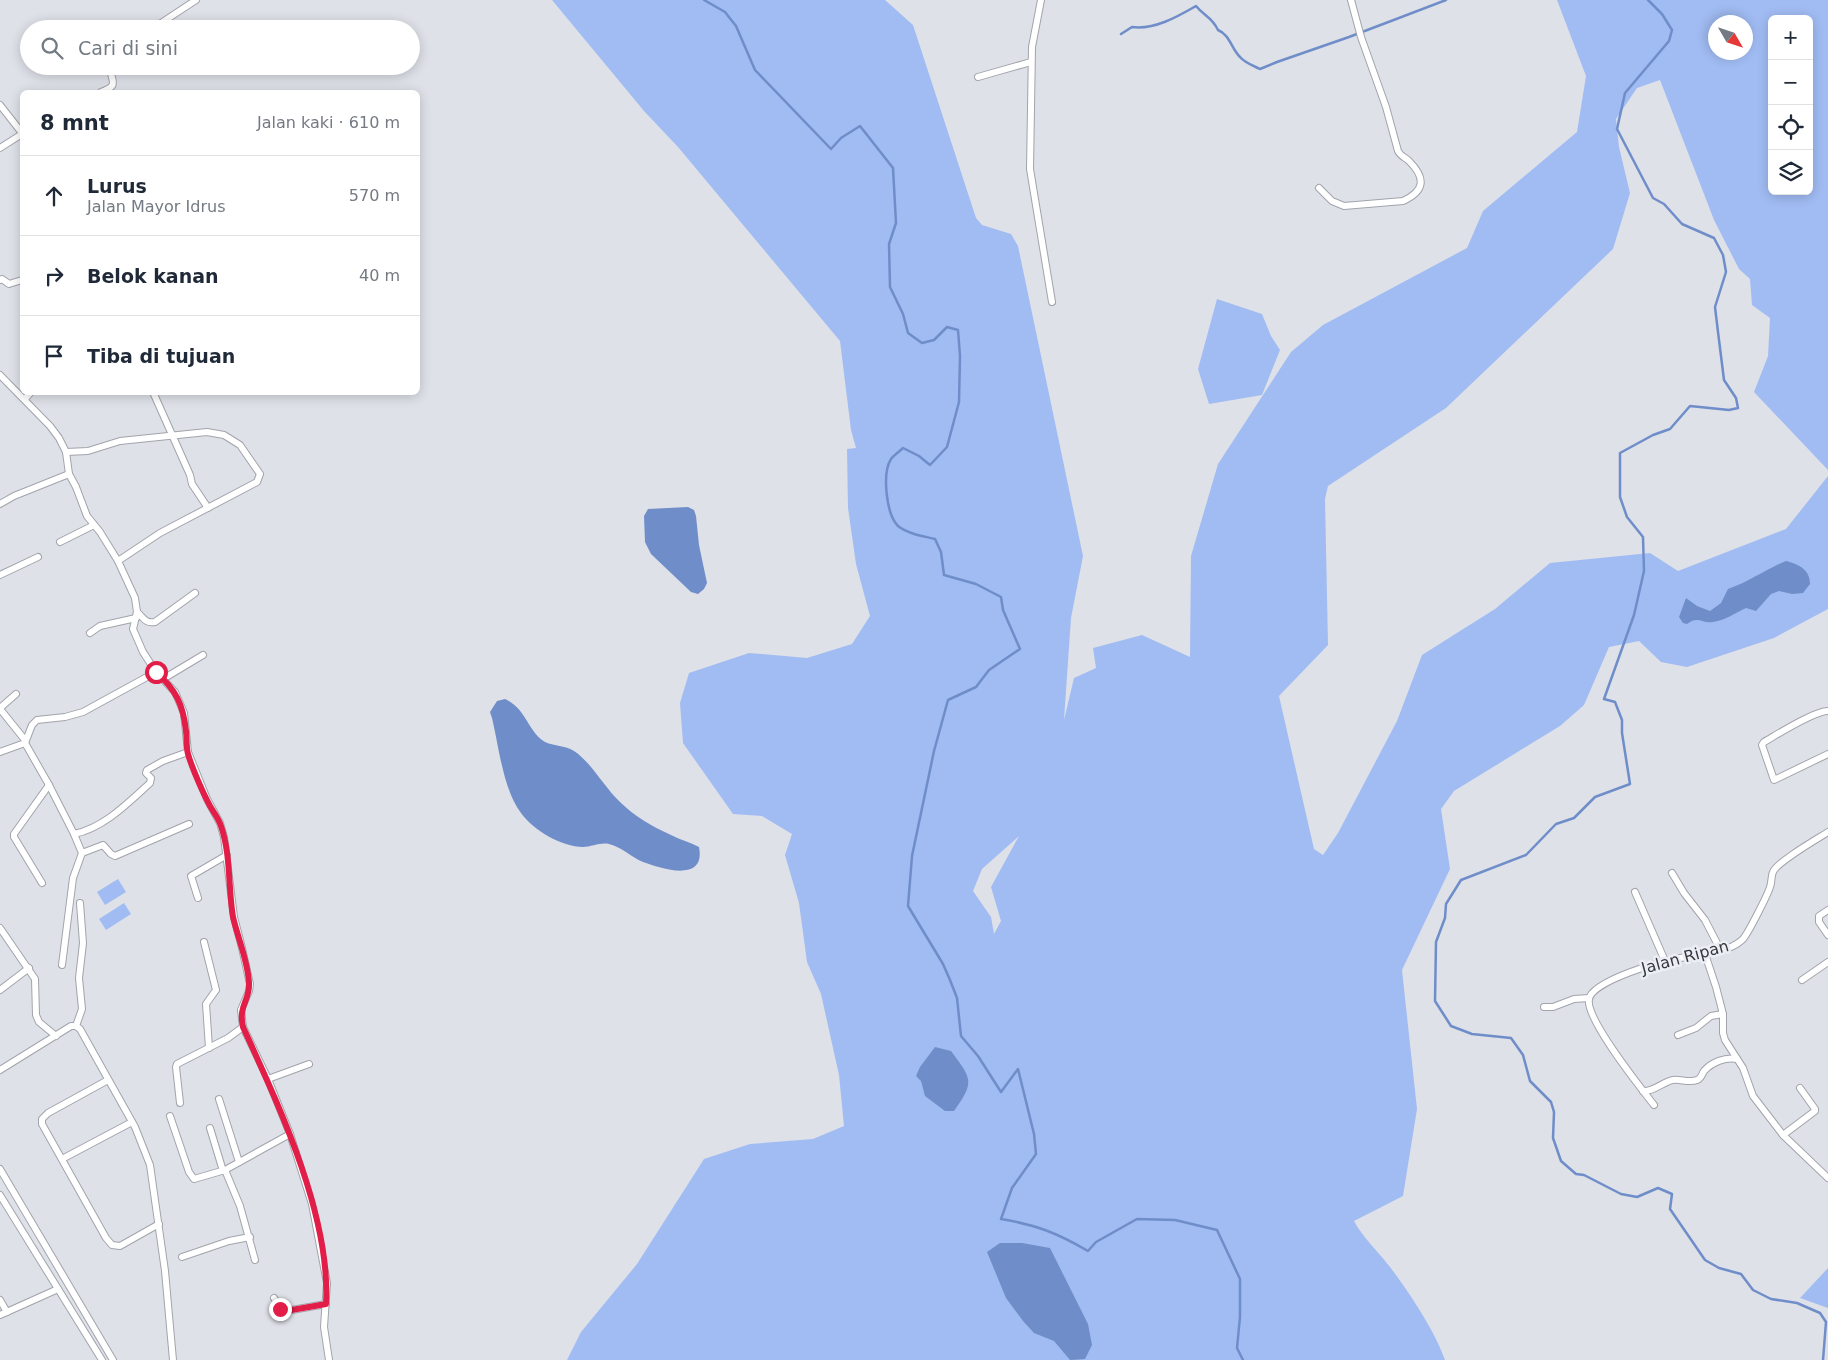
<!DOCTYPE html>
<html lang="id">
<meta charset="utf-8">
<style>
:root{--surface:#fff;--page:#f2f2f3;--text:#1f2937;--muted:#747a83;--line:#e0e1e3}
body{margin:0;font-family:"DejaVu Sans",sans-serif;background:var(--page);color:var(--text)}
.controls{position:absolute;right:15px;top:15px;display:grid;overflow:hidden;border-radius:8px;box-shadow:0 2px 12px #0003}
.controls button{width:45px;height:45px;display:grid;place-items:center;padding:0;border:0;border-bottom:1px solid var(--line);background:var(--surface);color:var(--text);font:25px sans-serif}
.compass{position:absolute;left:1708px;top:15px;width:45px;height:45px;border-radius:50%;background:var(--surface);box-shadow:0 2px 12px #0003;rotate:129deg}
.stop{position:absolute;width:15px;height:15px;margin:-11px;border:4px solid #e11d48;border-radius:50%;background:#fff}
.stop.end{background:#e11d48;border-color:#fff;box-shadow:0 1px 5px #0008}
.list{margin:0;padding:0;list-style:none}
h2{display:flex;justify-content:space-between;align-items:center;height:65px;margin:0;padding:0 20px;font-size:21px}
h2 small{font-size:16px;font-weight:400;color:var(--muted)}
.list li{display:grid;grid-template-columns:32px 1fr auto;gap:15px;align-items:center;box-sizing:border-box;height:80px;padding:0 20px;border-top:1px solid var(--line)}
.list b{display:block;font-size:19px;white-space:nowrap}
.list p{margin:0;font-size:16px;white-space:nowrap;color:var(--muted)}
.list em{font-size:16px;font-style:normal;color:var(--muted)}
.icon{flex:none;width:28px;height:28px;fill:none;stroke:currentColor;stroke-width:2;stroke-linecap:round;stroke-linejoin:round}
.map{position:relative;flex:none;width:1828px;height:1360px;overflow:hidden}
.search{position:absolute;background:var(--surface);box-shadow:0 2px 12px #0003;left:20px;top:20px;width:400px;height:55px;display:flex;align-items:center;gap:12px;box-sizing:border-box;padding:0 18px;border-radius:28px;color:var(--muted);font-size:19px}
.panel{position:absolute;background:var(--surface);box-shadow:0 2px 12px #0003;left:20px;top:90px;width:400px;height:305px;border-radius:8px}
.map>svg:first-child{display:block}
</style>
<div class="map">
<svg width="1828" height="1360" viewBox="0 0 1828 1360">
<rect width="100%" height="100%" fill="#dee1e8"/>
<g fill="#a1bcf3" fill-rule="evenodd">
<path d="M552,0H885L913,25L976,218L982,225L1011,234L1018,246L1083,556L1071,618L1064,720L1074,678L1096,668L1093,648L1142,635L1190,657L1191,556L1218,464L1291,352L1323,325L1467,248L1483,211L1577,132L1586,76L1557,0H1828V470L1754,392L1768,356L1770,318L1752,305L1750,279L1739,269L1714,220L1660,80L1637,88L1616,119L1619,147L1630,193L1613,249L1446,408L1328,486L1325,499L1328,645L1279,696L1314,849L1323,855L1338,833L1397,721L1422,655L1495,609L1550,563L1650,553L1678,571L1786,529L1828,476V609L1774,638L1687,667L1661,662L1639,641L1609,647L1584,705L1560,726L1454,791L1441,809L1450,869L1402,970L1417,1109L1403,1196L1354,1221C1363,1238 1378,1251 1390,1267C1409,1292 1435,1331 1445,1360H567L581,1332L637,1264L704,1159L750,1144L813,1139L844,1126L839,1075L821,994L807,962L799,903L785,855L792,834L762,816L733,814L683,743L680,703L689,673L749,653L807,658L852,644L870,616L856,564L848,508L847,449L856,448L851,430L840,341L678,147L644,111ZM1772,19H1809V191H1772ZM1716,22H1746V52H1716ZM1019,836L991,887L1001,921L994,934L991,917L973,891L982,869Z"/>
<path d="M1217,299L1262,314L1271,336L1280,350L1262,395L1209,404L1198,369Z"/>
<path d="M118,879L126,892L105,905L97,892Z"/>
<path d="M124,903L131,914L106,930L99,919Z"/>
<path d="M1828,1268V1308L1800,1298Z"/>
</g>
<g fill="#6f8dc9">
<path d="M688,507L694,510L696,516L699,545L707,583L704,589L698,594L691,592L651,554L645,542L644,516L648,509Z"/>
<path d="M1786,561C1798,564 1810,569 1810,584L1803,593L1792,594L1779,591L1771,594L1756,611L1746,608C1735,613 1726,620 1713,622C1703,624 1698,615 1687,624L1683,623L1679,617L1686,598L1697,606L1710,611L1721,603L1728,589C1749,582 1766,569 1786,561Z"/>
<path d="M505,699C525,708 527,728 542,740C549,746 565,745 574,751C590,761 605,788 620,802C634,816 653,827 671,835C680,840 690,842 699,847C706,883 662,869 643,862C631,857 622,847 609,844C601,842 591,847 583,847C562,847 533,830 521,813C503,789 499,747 492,718L490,712L497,701Z"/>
<path d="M935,1047L951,1051C972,1079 975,1082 954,1111H945L925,1096L921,1081L916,1076L920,1067Z"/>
<path d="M1000,1243H1022L1050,1248L1088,1324L1092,1345L1085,1359L1070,1360L1054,1341L1034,1333L1023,1321L1006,1298L987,1252Z"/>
</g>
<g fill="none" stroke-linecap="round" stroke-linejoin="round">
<g stroke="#6f8dc9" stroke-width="2.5">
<path d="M704,0L725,12L736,26L755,70L831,149L841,138L860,126L893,168L896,223L889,244L890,287L903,314L908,333L922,343L934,340L947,327L958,330L960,356L959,402L947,447L930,465L919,456L903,448C900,451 894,455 891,459C882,473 886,514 898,526C908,534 923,536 935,539L941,552L944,575L976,584L1001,597L1003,610L1020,649L989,670L976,687L948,700L934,751L912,856L908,906L943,964L950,980L957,998L961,1036L978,1056L1001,1092L1018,1069L1034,1134L1036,1154L1012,1188L1001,1219C1037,1225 1057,1233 1088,1251L1096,1242L1137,1219L1175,1220L1217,1230L1240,1279V1317L1237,1348L1243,1360"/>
<path d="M1648,0L1662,14L1672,30L1669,41L1625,93L1617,129L1653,198L1664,204L1682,224L1714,238L1723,255L1726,272L1715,307L1718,332L1724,380L1736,398L1738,408L1729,410L1690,406L1670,429L1653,435L1620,453V497L1627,517L1643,537L1644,571L1634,615L1604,699L1615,702L1622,720V733L1630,784L1595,797L1574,818L1556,824L1526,855L1461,880L1446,904L1445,918L1436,942L1435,1001L1451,1026L1472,1034L1511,1038L1523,1055L1530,1081L1551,1102L1554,1112L1553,1138L1561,1161L1576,1174L1584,1175L1621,1194L1637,1197L1658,1188L1672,1194L1670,1209L1705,1260L1719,1268L1741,1274L1753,1290L1771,1299L1797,1303L1820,1313L1826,1322L1823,1360"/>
<path d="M1121,34L1132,27C1154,30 1177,17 1196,6C1204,16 1212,17 1218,30C1230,35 1231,48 1240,57C1245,63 1254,66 1260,69L1277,62L1349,37L1446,0"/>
</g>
<g stroke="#a1a4ab" stroke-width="8">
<g id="minor">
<path d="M1041,0L1032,47L1030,169L1052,302"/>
<path d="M152,29L196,0"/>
<path d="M978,77L1031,62"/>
<path d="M101,92C121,85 110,81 110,66"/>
<path d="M0,105L22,133"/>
<path d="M0,148L22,134"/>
<path d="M1319,188L1332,201L1344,206L1403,201C1425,191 1426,178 1409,161C1405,157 1401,157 1398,151L1386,107L1361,37L1351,0"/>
<path d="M0,280L2,279L9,284L22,280"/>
<path d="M0,375L50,426L59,438L66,452L69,474L76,487L87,516L100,532L118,561L135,598L137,612L133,629L143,652L156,672L175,692L184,713L188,752L207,799L220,823L224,837L234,917L242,948L250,984L249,991L241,1010L243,1027L268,1079L290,1134L312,1204L327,1283L324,1327L329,1360"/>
<path d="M153,392L190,475L192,484L208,508"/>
<path d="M25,399L31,392"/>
<path d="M66,452L88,451L120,441L207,432L224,435L240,445L260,474L257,482L160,533L118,561"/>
<path d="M0,504L14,496L69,474"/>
<path d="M60,542L94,525"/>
<path d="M0,575L38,557"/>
<path d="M137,612C143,617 145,624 155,622L195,593"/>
<path d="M90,633L100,626L136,618"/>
<path d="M163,679L203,655"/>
<path d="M0,708L16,694"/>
<path d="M0,709L25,740"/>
<path d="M1828,711C1814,711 1778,734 1764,742L1762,745L1774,780L1828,754"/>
<path d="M25,743L49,785L74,834L82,853L73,878L62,965"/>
<path d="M0,752L25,743L32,725L37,720L65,717L83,712L156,672"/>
<path d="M74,834C104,828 129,802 150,783L151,778L146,773L147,770L163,761L188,752"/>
<path d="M82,853L103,845L111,854L115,856L189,824"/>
<path d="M1672,873L1684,893L1705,920L1720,949"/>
<path d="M42,883L14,837V834L49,785"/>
<path d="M1635,892L1665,961"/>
<path d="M198,898L191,876L227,855"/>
<path d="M1828,910L1819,916V922L1828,935"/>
<path d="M0,928L35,979L36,1015L39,1022L56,1036"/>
<path d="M204,942L216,990L206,1004L209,1048"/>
<path d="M1705,954L1716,987L1723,1014V1033L1725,1040L1743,1068L1753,1096L1783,1135L1828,1178"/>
<path d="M1802,980L1828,962"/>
<path d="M0,990L29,968"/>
<path d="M1544,1007H1553L1574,999L1589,998"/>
<path d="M76,1026L82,1009L79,978L83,943L80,903"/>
<path d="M1678,1035L1696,1028L1711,1016L1723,1014"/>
<path d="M0,1070L71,1026H76L80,1029L135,1127L150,1165L165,1271L173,1360"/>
<path d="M268,1079L309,1064"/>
<path d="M108,1080L48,1113L42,1119V1124L106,1238L112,1245L120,1246L159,1224"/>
<path d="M1643,1091C1654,1092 1662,1082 1673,1080C1680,1079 1690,1083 1697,1080C1701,1079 1702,1074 1704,1071C1712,1062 1725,1057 1737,1059"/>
<path d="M219,1099L239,1162"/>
<path d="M180,1103L176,1067L177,1064L228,1038L243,1027"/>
<path d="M1654,1105C1640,1087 1585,1018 1589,999C1592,981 1663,960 1680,958C1698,955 1728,953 1742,940C1747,936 1768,894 1770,887C1772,882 1771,876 1773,872C1777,862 1817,839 1828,832"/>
<path d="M170,1116L189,1172L194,1179L225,1170L290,1134"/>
<path d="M210,1128L223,1171"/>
<path d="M1783,1135L1815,1111V1109L1800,1088"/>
<path d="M62,1159L132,1122"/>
<path d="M0,1169L113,1360"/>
<path d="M225,1170L240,1206L255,1260"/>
<path d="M0,1195L102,1360"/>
<path d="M182,1257L229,1241L250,1237"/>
<path d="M274,1298L281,1309L286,1311L326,1304"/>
<path d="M0,1300L7,1312"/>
<path d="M0,1315L58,1289"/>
</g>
</g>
<use href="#minor" stroke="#fff" stroke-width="6"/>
</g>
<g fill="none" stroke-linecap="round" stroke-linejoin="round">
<path stroke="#e11d48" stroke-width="6" d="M156,672C176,690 183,704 186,731C187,738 186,747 188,754C192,768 203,793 210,806C214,813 219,819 221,826C231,855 228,887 233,917C238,939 248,961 249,983C250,1001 238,1005 243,1027C279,1106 331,1216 326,1304L286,1311L280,1309"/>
</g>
<g text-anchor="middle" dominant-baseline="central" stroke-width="5" stroke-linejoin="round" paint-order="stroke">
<g font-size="16" fill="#35373a" stroke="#ebeef5">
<text transform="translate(1685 957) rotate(-15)">Jalan Ripan</text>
</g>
</g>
</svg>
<div class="controls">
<button>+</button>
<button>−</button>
<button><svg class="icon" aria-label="locate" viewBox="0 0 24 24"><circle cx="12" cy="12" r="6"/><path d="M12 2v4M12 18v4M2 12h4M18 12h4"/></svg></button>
<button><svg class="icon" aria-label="layers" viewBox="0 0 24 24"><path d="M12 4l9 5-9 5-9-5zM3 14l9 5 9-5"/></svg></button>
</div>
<svg class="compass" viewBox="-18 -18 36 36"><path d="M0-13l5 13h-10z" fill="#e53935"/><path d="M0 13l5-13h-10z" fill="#747a83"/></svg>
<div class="stop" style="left:156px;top:672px"></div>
<div class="stop end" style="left:280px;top:1309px"></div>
<div class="search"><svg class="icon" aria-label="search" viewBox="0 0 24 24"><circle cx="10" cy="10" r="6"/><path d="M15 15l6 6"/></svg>Cari di sini</div>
<section class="panel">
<h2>8 mnt<small>Jalan kaki · 610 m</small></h2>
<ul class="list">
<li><svg class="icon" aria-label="ahead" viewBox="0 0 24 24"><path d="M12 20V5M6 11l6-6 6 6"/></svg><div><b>Lurus</b><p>Jalan Mayor Idrus</p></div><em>570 m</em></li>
<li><svg class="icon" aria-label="right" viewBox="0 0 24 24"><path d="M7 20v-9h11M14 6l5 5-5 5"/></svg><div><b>Belok kanan</b></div><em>40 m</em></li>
<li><svg class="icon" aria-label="arrive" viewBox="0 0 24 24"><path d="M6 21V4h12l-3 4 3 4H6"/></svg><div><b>Tiba di tujuan</b></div></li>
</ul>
</section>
</div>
